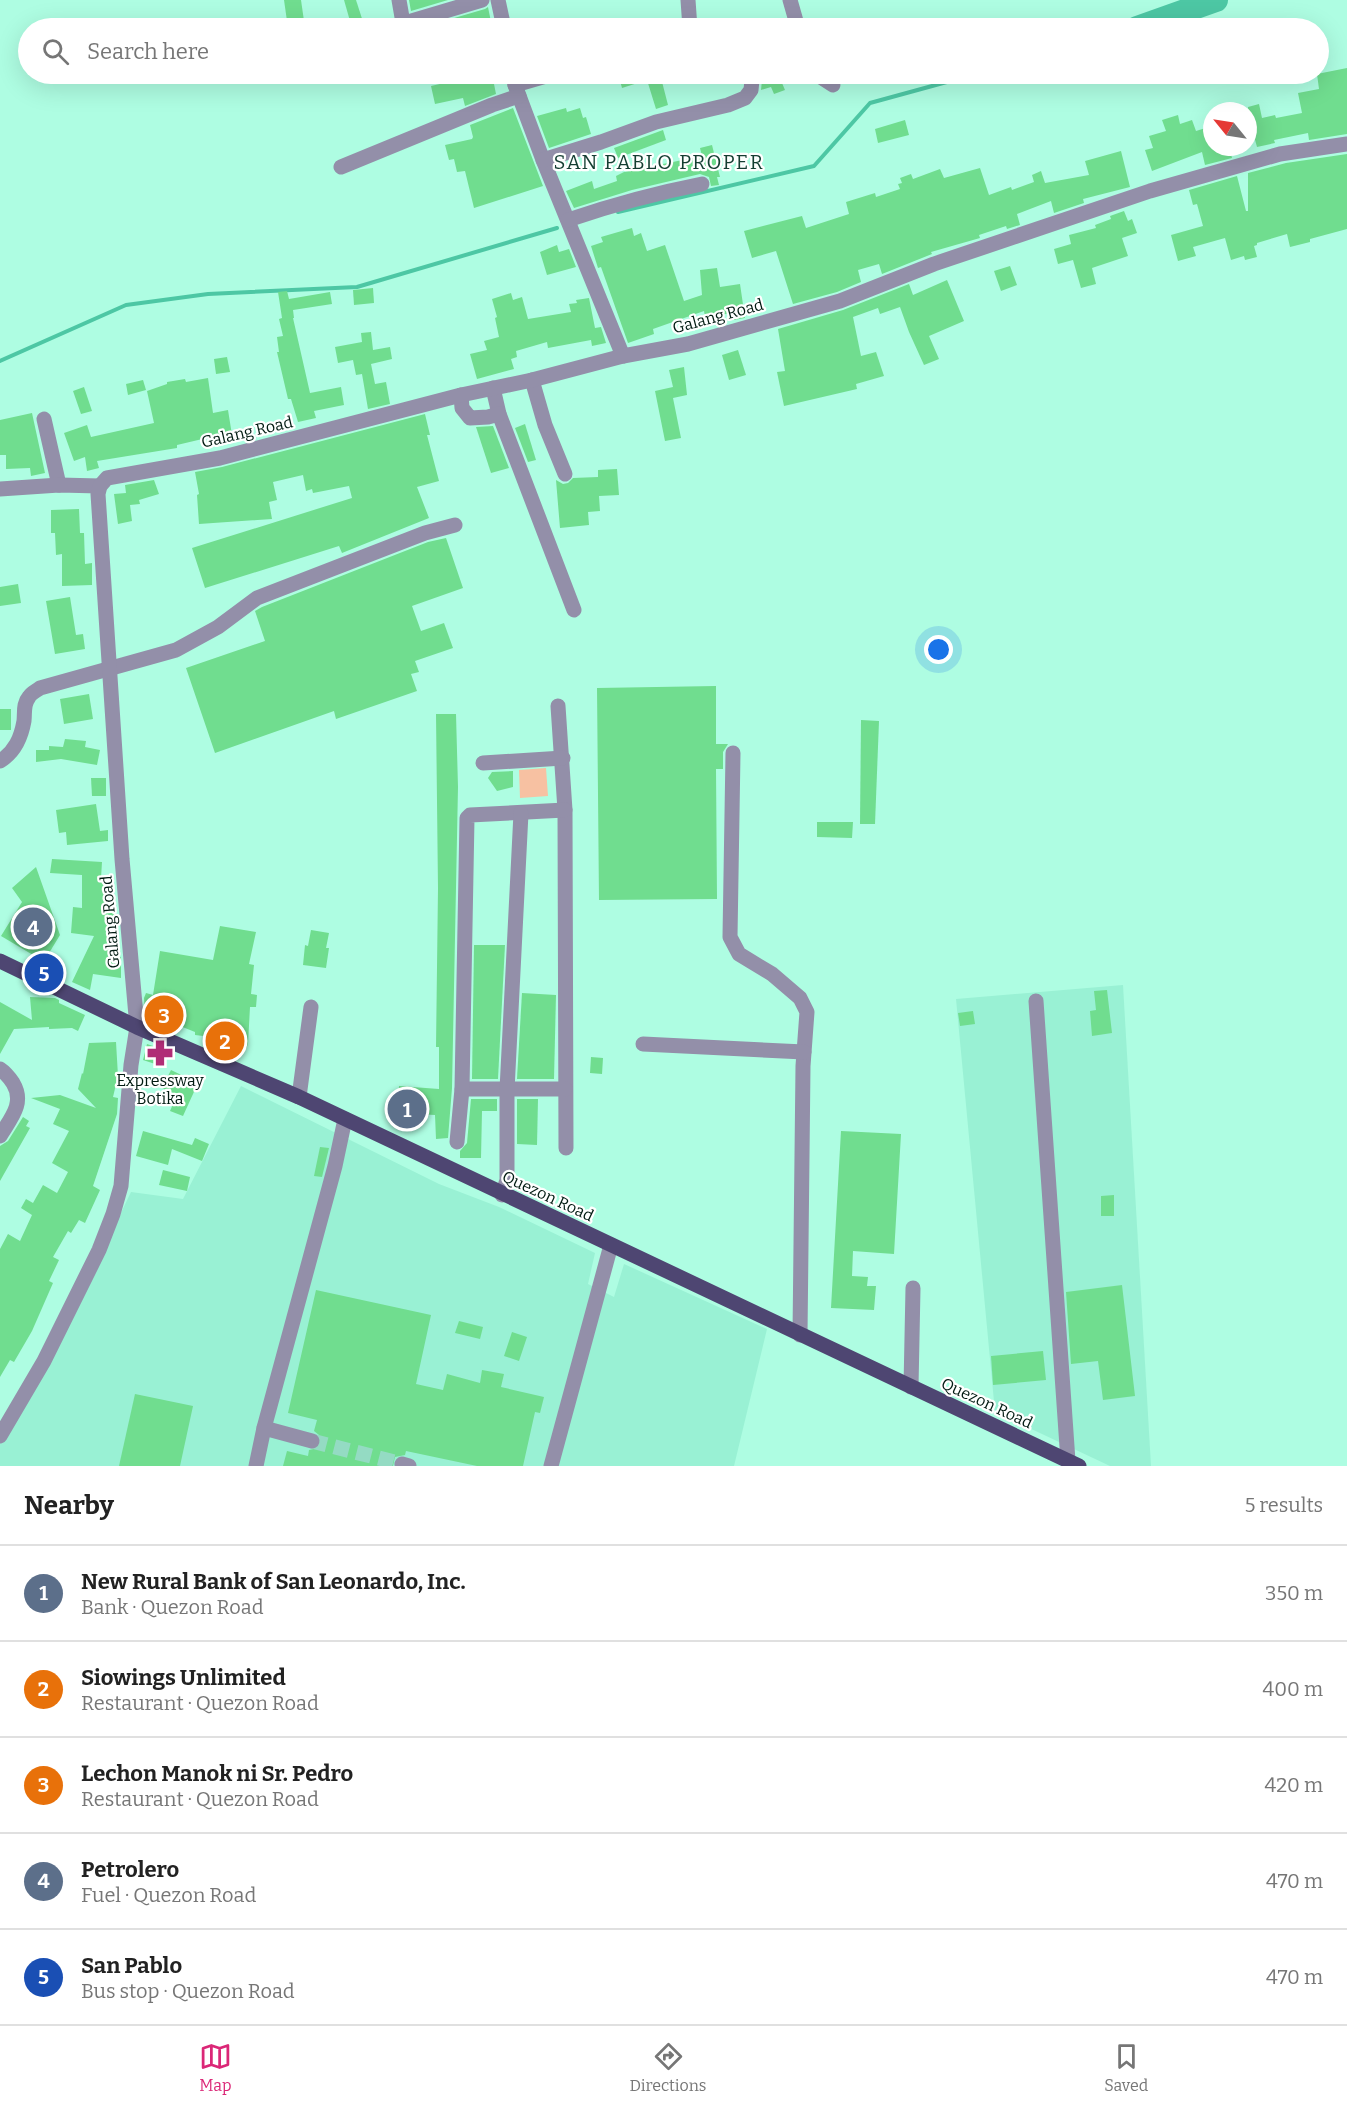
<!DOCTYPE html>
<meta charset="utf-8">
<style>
:root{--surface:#fff;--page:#f2f2f2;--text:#222;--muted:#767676;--line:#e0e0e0;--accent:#db2777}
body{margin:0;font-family:Bitter,serif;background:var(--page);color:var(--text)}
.compass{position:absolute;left:1203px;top:102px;width:54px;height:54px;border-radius:50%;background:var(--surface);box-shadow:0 6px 24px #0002;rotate:300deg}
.you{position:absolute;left:939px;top:650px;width:21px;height:21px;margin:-15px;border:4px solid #fff;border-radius:50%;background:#1a73e8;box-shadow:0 0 0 9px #1a73e833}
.badge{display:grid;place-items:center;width:39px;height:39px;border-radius:50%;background:var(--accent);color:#fff;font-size:20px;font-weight:700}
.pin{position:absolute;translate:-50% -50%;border:3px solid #fff;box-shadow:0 2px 6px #0006}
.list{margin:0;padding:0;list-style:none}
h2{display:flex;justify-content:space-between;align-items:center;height:78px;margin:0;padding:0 24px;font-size:26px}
h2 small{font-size:20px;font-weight:400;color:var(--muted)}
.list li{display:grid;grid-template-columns:39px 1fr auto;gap:18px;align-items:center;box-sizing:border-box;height:96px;padding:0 24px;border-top:2px solid var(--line)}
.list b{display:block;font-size:22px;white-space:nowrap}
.list p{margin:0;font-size:20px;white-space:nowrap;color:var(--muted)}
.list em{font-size:20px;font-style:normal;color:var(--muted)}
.icon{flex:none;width:33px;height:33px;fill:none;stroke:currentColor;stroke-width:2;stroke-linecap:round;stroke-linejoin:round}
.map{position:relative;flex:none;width:1347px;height:1466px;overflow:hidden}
.search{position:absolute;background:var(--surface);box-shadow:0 6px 24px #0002;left:18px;right:18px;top:18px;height:66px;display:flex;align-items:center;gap:15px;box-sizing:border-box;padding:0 21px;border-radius:33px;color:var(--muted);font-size:22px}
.sheet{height:558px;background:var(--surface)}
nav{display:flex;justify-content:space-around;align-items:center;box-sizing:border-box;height:84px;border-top:2px solid var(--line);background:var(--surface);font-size:16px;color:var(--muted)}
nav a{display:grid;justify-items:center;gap:3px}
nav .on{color:var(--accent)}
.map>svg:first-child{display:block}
</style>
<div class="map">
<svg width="1347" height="1466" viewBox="0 0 1347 1466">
<rect width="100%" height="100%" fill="#aefde2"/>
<g fill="#99f1d4">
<path d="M1123,985L1151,1466H1110L995,1412L956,999Z"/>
<path d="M241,1086L439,1184L499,1207L595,1253L588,1284L614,1297L624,1264L767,1329L734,1466H0V1441L47,1366L131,1192L183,1199Z"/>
</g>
<path fill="#f7c1a2" d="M546,768L548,796L520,798L519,770Z"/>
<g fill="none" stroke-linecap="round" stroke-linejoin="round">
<g stroke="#4dc7a4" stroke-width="4">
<path d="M618,212L814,166L870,103L976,74"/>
<path d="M0,361L126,305L208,294L357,287L557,228"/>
</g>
<path stroke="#4dc7a4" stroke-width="24" d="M1137,28L1216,0"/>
</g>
<g fill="#70dd8f">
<path d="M284,0H301L305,28H288Z"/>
<path d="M344,0H356L365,28H352Z"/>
<path d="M409,0H448L411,11Z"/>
<path d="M488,7L492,27L420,28L485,9Z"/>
<path d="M1347,68V134L1309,140L1308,133L1274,140L1275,143L1257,147L1254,136L1248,138V107L1259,104L1262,118L1275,115L1276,118L1302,113L1298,93L1319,89L1317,74Z"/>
<path d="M469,74H492L496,94L465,106L463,98L435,104L431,86L444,83L443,78Z"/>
<path d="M632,74H660L668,105L656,109L647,80L622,88L619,77Z"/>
<path d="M760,74H805V76L782,83L785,90L774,94L771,87L761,90L762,80Z"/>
<path d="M513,108L543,186L474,208L465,171L457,172L454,159L449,160L445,145L472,139L473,137L470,125Z"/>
<path d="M566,108L567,112L580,108L583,118L586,117L591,134L549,148L537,116Z"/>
<path d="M1178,115L1180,124L1192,120L1196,131L1212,126V147H1229L1232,158L1205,165L1202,152L1152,171L1145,150L1153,148L1149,136L1166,131L1162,120Z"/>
<path d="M905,120L909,135L878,143L875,129Z"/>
<path d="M663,130L666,140L618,158L614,148Z"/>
<path d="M712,145L720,177H717L719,185L711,186L709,177L700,174L632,190L574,208L566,191L592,181L594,189L617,181L616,176L624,172L702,156L700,148Z"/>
<path d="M1121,151L1130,187L1083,199L1084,203L1054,213L1051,201L1017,214L1020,225L1007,229L1006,226L979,235L980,238L931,252L932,254L882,274L879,264L858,270L861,282L837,292L793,304L776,251L752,258L744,231L802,216L806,228L849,214L846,202L875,193L876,197L900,189L898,184L902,183L900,178L911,174L913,179L940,169L944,178L980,168L989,195L1011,187L1012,190L1034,182L1032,175L1041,171L1045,183L1089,175L1085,161Z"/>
<path d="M1347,154V229L1310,239V242L1290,247L1287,234L1257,243V245L1254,246L1257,257L1245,260L1244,256L1231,260L1225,238L1193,247L1196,256L1178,261L1171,235L1203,226L1197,204L1193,205L1189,190L1237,176L1246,211H1248V173L1286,163Z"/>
<path d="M1124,211L1128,221L1132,219L1137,233L1122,238L1128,256L1092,268L1096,284L1081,288L1073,260L1058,264L1054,249L1071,244L1069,235L1096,228L1095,225L1111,219L1110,216Z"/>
<path d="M632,228L634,236L641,233L647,251L665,245L684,301L702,295L700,270L717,268L720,287L740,284L745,318L734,320L733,313L705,317L704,311L653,329L654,334L628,343L601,267L598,268L591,246L603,242L601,237Z"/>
<path d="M557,245L559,252L569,249L576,267L547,275L540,252Z"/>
<path d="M1010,266L1017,285L1001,291L994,271Z"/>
<path d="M947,280L964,321L929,336L939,359L924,365L909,332L900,307L880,314L878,308L853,317L861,356L876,352L884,376L856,384L857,389L784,406L777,372L785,371L778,329L843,310L909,284L913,295Z"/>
<path d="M373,288L374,303L354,305L353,290Z"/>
<path d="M287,291L289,299L330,292L332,304L293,310L294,318H293L310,393L341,387L344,405L314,411L316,418L298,422L291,399H288L277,352H279L277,337L283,336L279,319L282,318L278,292Z"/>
<path d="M511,293L513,300L522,297L528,319L571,312L569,304L577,303L576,300L589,298L595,328L601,327L606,343L592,346L591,340L548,348L547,342L516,351L517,357L511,359L514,369L477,379L470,354L487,350L484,341L499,337L495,318L497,317L492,299Z"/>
<path d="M371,332L373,350L390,347L392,359L371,364L375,384L386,382L390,404L368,409L362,374L356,375L353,360L338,363L335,347L362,342L361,333Z"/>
<path d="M738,350L746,375L729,380L722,355Z"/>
<path d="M227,357L230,372L216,374L214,359Z"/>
<path d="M684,367L687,395L673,398L681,438L665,441L655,391L673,387L669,370Z"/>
<path d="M208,378L213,413L228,410L232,435L216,438L215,436L177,445V448L97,461L99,468L87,471L85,457L74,461L64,433L87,425L91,437L154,423L147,391L167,384V382L185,379L186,382Z"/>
<path d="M143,380L146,390L128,395L126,384Z"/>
<path d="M84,387L92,411L81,414L73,391Z"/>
<path d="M32,413L45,473L31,476L30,468L6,469V455H0V420Z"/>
<path d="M425,414L430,435H427L439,481L417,487L429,518L342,553L339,546L205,588L192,548L352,498L349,486L313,493L312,489L306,491L303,475L273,482L277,500L269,502L272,519L199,524L197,495L199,494L195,472L222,467Z"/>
<path d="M525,424L536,460L528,462L515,428Z"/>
<path d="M493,426L509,468L491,473L476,427Z"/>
<path d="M617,469L619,495L599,496L600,511L588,512L589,525L560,528L556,480L563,484L568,483L573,478L598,477V470Z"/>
<path d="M154,480L159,494L139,500L140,504L130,505L132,521L118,524L114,494L126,493L125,485Z"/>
<path d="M79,509L80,533H84L85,564L92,563V585L62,586V554L56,555L55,533H51V510Z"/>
<path d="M446,538L463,588L412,606L421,631L444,623L453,648L415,661L419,672L411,674L417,691L336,719L334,711L215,753L186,668L265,641L255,611L262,607L428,542Z"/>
<path d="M18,584L21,603L0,606V587Z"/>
<path d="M70,597L76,635L83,634L85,649L55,654L46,601Z"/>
<path d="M716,686V744H728L723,752V769H716L717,899L599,900L597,688Z"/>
<path d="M89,694L93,719L64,724L60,699Z"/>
<rect x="0" y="709" width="11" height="21"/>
<path d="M436,714H456L458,787L452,1088L448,1138L436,1139L435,1115L397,1113L399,1086L439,1089V1047H436L438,888Z"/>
<path d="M861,720L879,721L875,824H860Z"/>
<path d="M65,739L86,741L85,747L100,750L97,765L61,759L36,762V750H49V746L63,747Z"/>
<path d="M513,771V787L497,791L488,778L492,772Z"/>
<path d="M91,778H106V796H92Z"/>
<path d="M96,804L100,831L108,830V841L67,845L66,832L59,833L56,810Z"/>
<path d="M817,822H853L852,838L817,837Z"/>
<path d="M52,859L102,862L101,878H105L106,910L115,912L111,956L121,957V978L93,974L90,990L72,982L94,936L71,933L73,907L82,908V875L50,873Z"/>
<path d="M36,867L60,935L43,963L31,959L33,955L1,936L22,902L12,888Z"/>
<path d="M220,926L256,932L249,964L254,965L251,994L257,995L256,1007H250L248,1044L244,1053L218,1042L220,1038L195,1035V1032L145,1012L144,998L146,993L153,995L160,951L213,960Z"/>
<path d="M311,930L329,933L326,948H329L326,968L303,965L305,945L308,946Z"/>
<path d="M474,945H505L498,1079H472Z"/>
<path d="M1107,990L1112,1033L1092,1036L1090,1011L1096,1010L1094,991Z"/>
<path d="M522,993L556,995L554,1079H517Z"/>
<path d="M30,997L55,998L59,1000V1003L85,1015L78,1031L72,1028L49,1029V1027L14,1029L0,1054V1002L32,1020Z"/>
<path d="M973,1011L975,1024L960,1026L958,1013Z"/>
<path d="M116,1042L118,1076L113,1097L118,1098L117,1114L93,1186L100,1190L85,1223L79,1220L71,1233L68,1231L53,1257L59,1260L49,1281L53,1283L32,1331L14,1362L10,1360L0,1377V1249L8,1234L20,1241L32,1215L21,1208L26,1199L33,1203L43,1185L57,1193L68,1172L52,1163L69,1131L53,1124L60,1109L31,1098L60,1095L96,1108L78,1089L82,1073L83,1074L89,1043Z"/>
<path d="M147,1044L165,1050L158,1065L143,1060Z"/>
<path d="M591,1057L603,1058L602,1074L590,1073Z"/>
<path d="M171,1070L198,1083L183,1116L170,1111L177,1095L162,1088Z"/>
<path d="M471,1099H497V1111H482L481,1158H460V1151L467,1143Z"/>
<path d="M517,1099H538L537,1145L517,1144Z"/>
<path d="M23,1117L29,1121L26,1126L30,1128L0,1181V1146L8,1141Z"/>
<path d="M143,1131L192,1145L195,1138L209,1144L202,1161L172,1149L168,1165L136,1156Z"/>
<path d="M841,1131L901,1134L894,1254L853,1251L852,1276L868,1277L867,1286H876L874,1310L831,1308Z"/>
<path d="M320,1147L329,1148L322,1177L314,1176Z"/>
<path d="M163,1170L190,1177L187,1191L159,1185Z"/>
<path d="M1114,1195V1216H1101V1196Z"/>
<path d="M1122,1285L1135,1396L1103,1400L1098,1361L1071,1364L1066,1292Z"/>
<path d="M316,1290L431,1315L416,1384L443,1390L447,1374L480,1383L482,1370L504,1374L501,1387L544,1397L540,1413L535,1412L523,1466H477L406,1451L405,1455L395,1457L393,1466H283L287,1451L308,1456L309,1450L318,1448L321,1443L319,1435L314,1431L317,1420L288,1413Z"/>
<path d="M459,1321L483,1327L480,1339L455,1333Z"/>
<path d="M512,1332L527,1337L519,1361L504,1356Z"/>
<path d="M1043,1351L1046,1380L993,1385L991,1356Z"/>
<path d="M135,1394L193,1406L180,1466H119Z"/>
</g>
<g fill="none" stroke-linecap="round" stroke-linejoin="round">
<path stroke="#94dbc3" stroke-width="15" stroke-dasharray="15 8" stroke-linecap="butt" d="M312,1441L402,1464"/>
<g stroke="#938fa9" stroke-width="15">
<path d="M399,0L403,23"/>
<path d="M498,0L504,28"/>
<path d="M688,0L690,28"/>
<path d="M790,0L798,28"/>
<path d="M388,28L482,0"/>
<path d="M513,74L515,85L543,160L623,356"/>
<path d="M816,74L833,85"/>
<path d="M515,85L553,74"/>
<path d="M543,160L601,142L656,122L728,105L745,98L751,90L752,80L749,74"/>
<path d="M341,167L492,105L519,96"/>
<path d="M568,220C612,205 656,193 702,184"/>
<path d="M532,380L545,425L565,474"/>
<path d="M493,388L499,414L574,610"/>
<path d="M461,395L462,408L470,418L488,417L499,414"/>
<path d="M44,419L59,485"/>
<path d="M0,489L59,485L100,486"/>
<path d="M558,706L565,810L566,1148"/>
<path d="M733,753L730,937L739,954L772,974L800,998L807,1012L803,1066L800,1335"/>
<path d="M0,761C15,752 21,738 24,721C25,712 23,704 29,697C31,693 36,691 40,688L176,650L218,627L257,598L425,533L455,525"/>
<path d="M483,763L563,758"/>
<path d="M1036,1001L1068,1461"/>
<path d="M643,1044L804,1052"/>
<path d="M0,1069C6,1073 9,1077 13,1083C25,1103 11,1118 0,1136"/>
<path d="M462,1089H565"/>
<path d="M299,1097L311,1007"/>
<path d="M457,1142L462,1089L467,818L470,815L565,810"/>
<path d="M502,1195L507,1180V1090L521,813"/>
<path d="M911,1387L913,1288"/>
<path d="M264,1428L312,1441"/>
<path d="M0,1436L44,1361L99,1250L113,1214L121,1186L131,1065L137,1027L122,859L98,494L100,486L107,478L220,458L461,395L532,380L623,356L688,344L840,301L934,264L1150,191L1280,154L1347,144"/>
<path d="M402,1464L409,1466"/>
<path d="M256,1466L264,1428L335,1166L345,1119"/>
<path d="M551,1466L611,1245"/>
</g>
<path stroke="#4e4672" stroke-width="15" d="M0,961L137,1027L299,1097L1079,1466"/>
</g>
<defs>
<g id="pharmacy-bare" transform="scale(2.07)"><path d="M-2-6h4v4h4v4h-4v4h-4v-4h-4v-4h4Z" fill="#b02d76" stroke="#fff" stroke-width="2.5" paint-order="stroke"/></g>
</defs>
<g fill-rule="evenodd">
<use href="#pharmacy-bare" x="160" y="1053"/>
</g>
<g text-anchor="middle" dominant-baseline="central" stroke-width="4.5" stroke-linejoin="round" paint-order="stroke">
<g font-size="16" fill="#001a11" stroke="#fff">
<text transform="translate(718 316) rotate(-15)">Galang Road</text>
<text transform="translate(247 432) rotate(-13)">Galang Road</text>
<text transform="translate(110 922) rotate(-95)">Galang Road</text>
<text transform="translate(548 1196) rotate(25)">Quezon Road</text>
<text transform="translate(987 1403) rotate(25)">Quezon Road</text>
</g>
<g font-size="16" fill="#001a11" stroke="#fff">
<text x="160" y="1080">Expressway<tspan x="160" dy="18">Botika</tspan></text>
</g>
<g font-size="20" letter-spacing="1.5" fill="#143e32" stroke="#fff">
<text x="659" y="162">SAN PABLO PROPER</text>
</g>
</g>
</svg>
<svg class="compass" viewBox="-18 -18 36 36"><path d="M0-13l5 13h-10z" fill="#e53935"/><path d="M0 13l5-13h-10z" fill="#767676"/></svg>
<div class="you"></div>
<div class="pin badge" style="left:407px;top:1109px;background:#5c6f8a">1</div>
<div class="pin badge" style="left:225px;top:1041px;background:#e8710a">2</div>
<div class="pin badge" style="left:164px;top:1015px;background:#e8710a">3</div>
<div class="pin badge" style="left:33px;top:927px;background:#5c6f8a">4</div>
<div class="pin badge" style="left:44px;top:973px;background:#1a4fb4">5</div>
<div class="search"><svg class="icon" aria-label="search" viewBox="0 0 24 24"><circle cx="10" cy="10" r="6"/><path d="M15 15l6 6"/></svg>Search here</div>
</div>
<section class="sheet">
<h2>Nearby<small>5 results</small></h2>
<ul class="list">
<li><span class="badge" style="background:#5c6f8a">1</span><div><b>New Rural Bank of San Leonardo, Inc.</b><p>Bank · Quezon Road</p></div><em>350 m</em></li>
<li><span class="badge" style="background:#e8710a">2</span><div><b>Siowings Unlimited</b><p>Restaurant · Quezon Road</p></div><em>400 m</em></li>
<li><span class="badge" style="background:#e8710a">3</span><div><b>Lechon Manok ni Sr. Pedro</b><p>Restaurant · Quezon Road</p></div><em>420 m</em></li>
<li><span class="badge" style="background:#5c6f8a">4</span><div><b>Petrolero</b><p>Fuel · Quezon Road</p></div><em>470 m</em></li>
<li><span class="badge" style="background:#1a4fb4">5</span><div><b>San Pablo</b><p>Bus stop · Quezon Road</p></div><em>470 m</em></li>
</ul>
</section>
<nav>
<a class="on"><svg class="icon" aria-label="map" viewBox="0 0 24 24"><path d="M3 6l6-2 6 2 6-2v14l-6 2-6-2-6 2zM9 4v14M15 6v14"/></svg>Map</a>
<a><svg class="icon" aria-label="directions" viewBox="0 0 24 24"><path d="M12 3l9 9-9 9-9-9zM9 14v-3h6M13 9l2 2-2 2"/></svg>Directions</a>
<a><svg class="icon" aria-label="saved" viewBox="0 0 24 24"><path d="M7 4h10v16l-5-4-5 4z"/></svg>Saved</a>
</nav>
